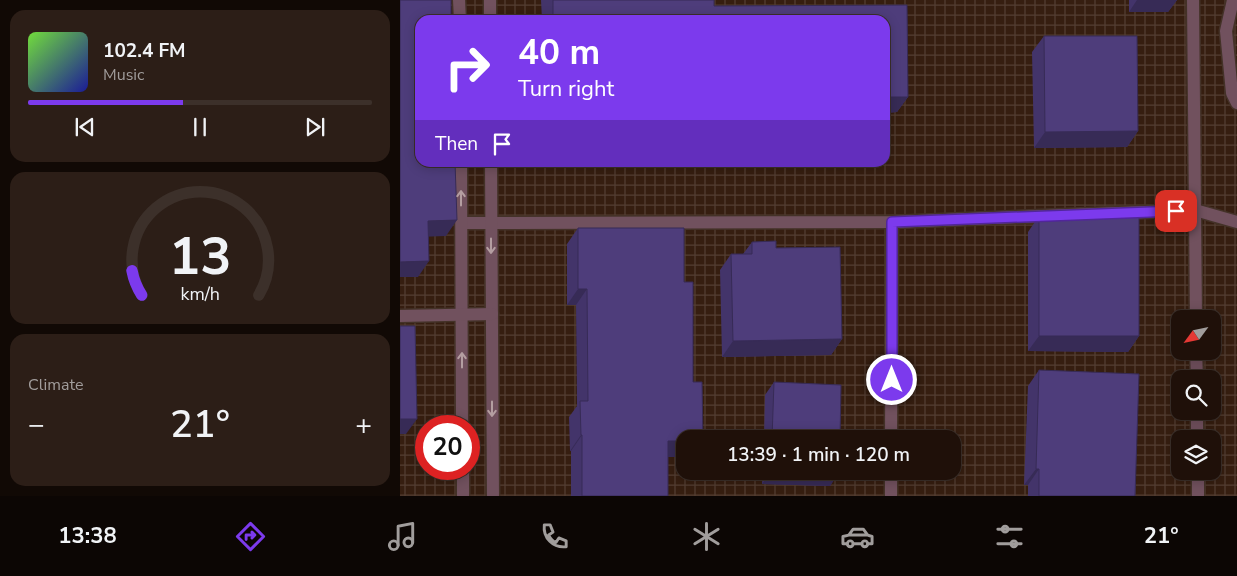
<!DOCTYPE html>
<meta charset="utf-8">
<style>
:root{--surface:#1f1009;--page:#2c1e17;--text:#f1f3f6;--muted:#a19d9c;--line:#3c302a;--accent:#7c3aed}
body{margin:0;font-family:"Nunito Sans",sans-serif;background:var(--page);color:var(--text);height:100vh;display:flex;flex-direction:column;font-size:19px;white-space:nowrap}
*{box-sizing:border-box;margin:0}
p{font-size:16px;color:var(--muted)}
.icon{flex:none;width:28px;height:28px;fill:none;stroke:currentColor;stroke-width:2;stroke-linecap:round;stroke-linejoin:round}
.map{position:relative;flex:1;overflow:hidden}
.panel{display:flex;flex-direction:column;gap:10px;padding:10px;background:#110905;width:400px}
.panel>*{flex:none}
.top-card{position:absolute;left:15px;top:15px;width:475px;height:152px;border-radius:15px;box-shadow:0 2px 12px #0003,0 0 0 1px var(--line);background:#7c3aed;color:#fff;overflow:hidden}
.needle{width:32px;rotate:237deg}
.buttons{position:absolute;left:771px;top:310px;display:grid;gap:10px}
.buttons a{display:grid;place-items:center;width:50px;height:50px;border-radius:10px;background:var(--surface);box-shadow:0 2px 12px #0003,0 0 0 1px var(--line);font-size:25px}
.speed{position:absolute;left:15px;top:415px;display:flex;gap:10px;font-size:25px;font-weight:700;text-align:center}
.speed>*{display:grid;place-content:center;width:65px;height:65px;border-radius:50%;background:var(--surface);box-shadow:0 2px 12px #0003,0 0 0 1px var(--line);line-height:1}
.speed .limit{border:8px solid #d22;background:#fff;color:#111}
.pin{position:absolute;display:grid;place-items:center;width:42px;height:42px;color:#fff;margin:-21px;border-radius:10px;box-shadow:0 2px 8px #0006}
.me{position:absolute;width:55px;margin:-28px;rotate:0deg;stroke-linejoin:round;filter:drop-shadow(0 0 4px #0008)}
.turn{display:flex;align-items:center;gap:18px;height:105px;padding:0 20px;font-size:22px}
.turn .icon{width:65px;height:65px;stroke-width:2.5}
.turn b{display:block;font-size:35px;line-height:42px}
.then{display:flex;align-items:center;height:48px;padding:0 20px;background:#0003;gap:10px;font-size:19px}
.big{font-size:38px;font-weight:600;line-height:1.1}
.panel .widget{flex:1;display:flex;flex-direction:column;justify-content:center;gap:8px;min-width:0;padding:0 18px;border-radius:15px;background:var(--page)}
.panel .dial{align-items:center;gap:0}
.dial svg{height:130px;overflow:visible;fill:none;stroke:var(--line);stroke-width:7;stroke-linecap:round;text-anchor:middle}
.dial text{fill:var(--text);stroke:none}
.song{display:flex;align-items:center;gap:15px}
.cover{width:60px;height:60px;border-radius:8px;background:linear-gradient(135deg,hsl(100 70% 55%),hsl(240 70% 35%))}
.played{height:5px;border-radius:2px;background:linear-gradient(90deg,var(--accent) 45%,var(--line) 45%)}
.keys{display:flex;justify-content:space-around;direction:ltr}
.heat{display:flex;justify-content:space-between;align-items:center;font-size:28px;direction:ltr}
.trip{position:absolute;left:276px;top:430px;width:285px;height:50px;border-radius:15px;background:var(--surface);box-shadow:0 2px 12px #0003,0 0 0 1px var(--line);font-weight:600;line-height:50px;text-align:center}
.tab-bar{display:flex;height:80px;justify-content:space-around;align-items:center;background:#0c0604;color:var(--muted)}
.tab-bar .icon{width:35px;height:35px}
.tab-bar .active{color:var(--accent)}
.tab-bar b{font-size:22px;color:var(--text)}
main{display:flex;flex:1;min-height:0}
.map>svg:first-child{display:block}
</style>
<main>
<section class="panel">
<div class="widget">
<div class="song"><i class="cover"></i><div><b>102.4 FM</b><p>Music</p></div></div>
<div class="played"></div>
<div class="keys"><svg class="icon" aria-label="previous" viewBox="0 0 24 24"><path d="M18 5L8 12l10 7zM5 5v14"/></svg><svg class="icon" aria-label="pause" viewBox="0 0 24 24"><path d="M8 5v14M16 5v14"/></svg><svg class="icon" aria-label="next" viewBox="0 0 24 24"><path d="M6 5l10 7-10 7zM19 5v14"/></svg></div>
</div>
<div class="widget dial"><svg viewBox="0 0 100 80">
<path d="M14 69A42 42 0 1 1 86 69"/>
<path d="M14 69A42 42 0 0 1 8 54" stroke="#7c3aed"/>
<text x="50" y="56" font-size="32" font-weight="700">13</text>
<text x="50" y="72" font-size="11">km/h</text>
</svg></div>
<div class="widget"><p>Climate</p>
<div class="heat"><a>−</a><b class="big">21°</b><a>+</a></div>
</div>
</section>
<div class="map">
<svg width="837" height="496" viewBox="0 0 837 496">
<defs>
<pattern id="industrial-grid" width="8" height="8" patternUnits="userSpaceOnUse" patternTransform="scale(1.25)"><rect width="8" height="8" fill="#361e10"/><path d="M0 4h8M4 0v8" fill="none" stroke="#533e32"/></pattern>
</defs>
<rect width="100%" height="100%" fill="#29160c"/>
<path fill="url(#industrial-grid)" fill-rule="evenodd" d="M0,0H837V496H0ZM20,20H485V162H20ZM780,319H812V351H780ZM780,379H812V411H780ZM26,426H69V469H26ZM285,439H552V471H285ZM780,439H812V471H780Z"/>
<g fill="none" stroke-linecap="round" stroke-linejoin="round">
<defs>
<g id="service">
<polyline points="793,0 796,319"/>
<polyline points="833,0 826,31 832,93 837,103"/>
<polyline points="62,223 492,222 795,210 837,222"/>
<polyline points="796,351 797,379"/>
<polyline points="797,411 797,439"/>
<polyline points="491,439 492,222"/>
<polyline points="798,471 798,496"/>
<polyline points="491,496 491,471"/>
</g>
<g id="minor">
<polyline points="59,0 60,20"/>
<polyline points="90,0 90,20"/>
<polyline points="61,162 62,426"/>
<polyline points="91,162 93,496"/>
<polyline points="0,316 92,314"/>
<polyline points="63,469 63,496"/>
</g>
</defs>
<use href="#service" stroke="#443228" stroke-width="15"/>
<use href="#minor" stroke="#443228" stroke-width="15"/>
<use href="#service" stroke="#71515e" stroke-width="12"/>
<use href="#minor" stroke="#71515e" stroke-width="12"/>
</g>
<g fill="#43346a">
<polygon points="141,0 314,0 314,6 507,5 508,97 497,112 485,113 485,20 142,20"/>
<polygon points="729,0 777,0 768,12 729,12"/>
<polygon points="644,36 738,131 727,147 634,148 632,52"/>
<polygon points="639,216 739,336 728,352 628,351 628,232"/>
<polygon points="178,228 285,439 285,457 268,457 268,496 171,496 171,451 170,451 169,417 177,406 176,305 167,305 167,244"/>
<polygon points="352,242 376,248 442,339 431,355 322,357 320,270 331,254 343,254"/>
<polygon points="639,370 735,496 628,496 628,485 624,485 628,386"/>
<polygon points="374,382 440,439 364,439 365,395"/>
<polygon points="363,471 439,471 430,486 362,484"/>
</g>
<g fill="#372b56">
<polygon points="737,0 777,0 768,12 729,12"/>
<polygon points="485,97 508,97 497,112 485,113"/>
<polygon points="738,131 727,147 634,148 645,132"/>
<polygon points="57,220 46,236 17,237 28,221"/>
<polygon points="29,261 18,277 0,277 0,262"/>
<polygon points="178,289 187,289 176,305 167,305"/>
<polygon points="639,336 739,336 728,352 628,351"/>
<polygon points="442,339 431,355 322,357 333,341"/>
<polygon points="0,419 17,419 6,434 0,434"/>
<polygon points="181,435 182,435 171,451 170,451"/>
<polygon points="268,441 285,441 285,457 257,457"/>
<polygon points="636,469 639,469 628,485 624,485"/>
<polygon points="371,471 382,471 439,473 430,486 362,484"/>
</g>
<g fill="#4e3d7b" stroke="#372b56">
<polygon points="0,0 51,0 51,20 20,20 20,162 55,162 57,220 28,221 29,261 0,262"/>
<polygon points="153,0 314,0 314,6 507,5 508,97 485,97 485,20 153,20"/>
<polygon points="644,36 737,36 738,131 645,132"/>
<polygon points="639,216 739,217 739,336 639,336"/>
<polygon points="178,228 284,228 284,282 293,282 293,382 302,382 303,439 285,439 285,441 268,441 268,496 182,496 182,435 181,435 180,401 188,401 187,289 178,289"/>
<polygon points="376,241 376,248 440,247 442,339 333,341 331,254 352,254 352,242"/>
<polygon points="0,326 15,326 17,419 0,419"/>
<polygon points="639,370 739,374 735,496 639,496 639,469 636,469"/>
<polygon points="374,382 441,385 440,439 372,439"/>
<polygon points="382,471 439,471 439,473"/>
</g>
<defs><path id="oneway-shaft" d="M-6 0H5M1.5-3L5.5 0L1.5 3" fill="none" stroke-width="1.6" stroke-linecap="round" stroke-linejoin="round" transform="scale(1.25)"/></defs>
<g stroke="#b49ea1">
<use href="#oneway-shaft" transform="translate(61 198) rotate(-90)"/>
<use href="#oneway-shaft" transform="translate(91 246) rotate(90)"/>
<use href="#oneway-shaft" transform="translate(62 360) rotate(-90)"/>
<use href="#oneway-shaft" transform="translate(92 409) rotate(90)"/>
</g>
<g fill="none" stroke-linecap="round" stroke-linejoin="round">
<defs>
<polyline id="route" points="492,380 492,222 776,211"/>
</defs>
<use href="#route" stroke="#51269a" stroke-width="12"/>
<use href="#route" stroke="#7c3aed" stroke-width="9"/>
</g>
</svg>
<div class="buttons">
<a><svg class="needle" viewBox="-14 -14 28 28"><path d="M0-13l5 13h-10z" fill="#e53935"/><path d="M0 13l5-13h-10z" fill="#a19d9c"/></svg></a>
<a><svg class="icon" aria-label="search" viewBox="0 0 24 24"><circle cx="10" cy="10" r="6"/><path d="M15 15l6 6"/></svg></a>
<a><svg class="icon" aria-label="layers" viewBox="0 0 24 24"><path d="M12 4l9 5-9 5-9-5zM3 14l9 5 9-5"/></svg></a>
</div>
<div class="speed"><div class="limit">20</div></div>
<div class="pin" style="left:776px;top:211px;background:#d93025"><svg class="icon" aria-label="arrive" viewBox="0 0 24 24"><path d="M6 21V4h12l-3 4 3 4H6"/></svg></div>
<svg class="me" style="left:492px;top:380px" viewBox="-20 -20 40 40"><circle r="17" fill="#7c3aed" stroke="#fff" stroke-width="3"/><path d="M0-11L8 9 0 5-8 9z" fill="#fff"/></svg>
<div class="trip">13:39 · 1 min · 120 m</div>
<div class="top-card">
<div class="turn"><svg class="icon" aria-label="right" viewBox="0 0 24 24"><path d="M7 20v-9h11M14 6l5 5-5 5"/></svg><div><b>40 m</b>Turn right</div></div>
<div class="then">Then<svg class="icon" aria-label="arrive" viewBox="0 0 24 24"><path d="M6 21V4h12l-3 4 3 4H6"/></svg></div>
</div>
</div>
</main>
<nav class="tab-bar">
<b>13:38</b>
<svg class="icon active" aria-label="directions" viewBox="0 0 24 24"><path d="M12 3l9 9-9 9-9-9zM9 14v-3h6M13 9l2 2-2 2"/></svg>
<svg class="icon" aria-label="music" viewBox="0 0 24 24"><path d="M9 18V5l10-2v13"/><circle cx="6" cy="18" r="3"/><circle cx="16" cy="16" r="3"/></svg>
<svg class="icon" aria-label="phone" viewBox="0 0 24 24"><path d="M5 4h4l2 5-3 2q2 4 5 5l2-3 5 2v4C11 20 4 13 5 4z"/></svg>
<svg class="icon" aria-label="climate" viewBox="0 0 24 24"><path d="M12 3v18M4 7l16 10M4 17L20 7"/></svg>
<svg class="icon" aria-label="car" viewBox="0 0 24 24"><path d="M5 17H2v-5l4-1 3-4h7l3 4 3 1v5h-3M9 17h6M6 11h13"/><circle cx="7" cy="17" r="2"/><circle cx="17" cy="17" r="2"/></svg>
<svg class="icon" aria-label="filters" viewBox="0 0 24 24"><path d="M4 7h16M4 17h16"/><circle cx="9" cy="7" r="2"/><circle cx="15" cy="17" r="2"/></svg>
<b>21°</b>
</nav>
